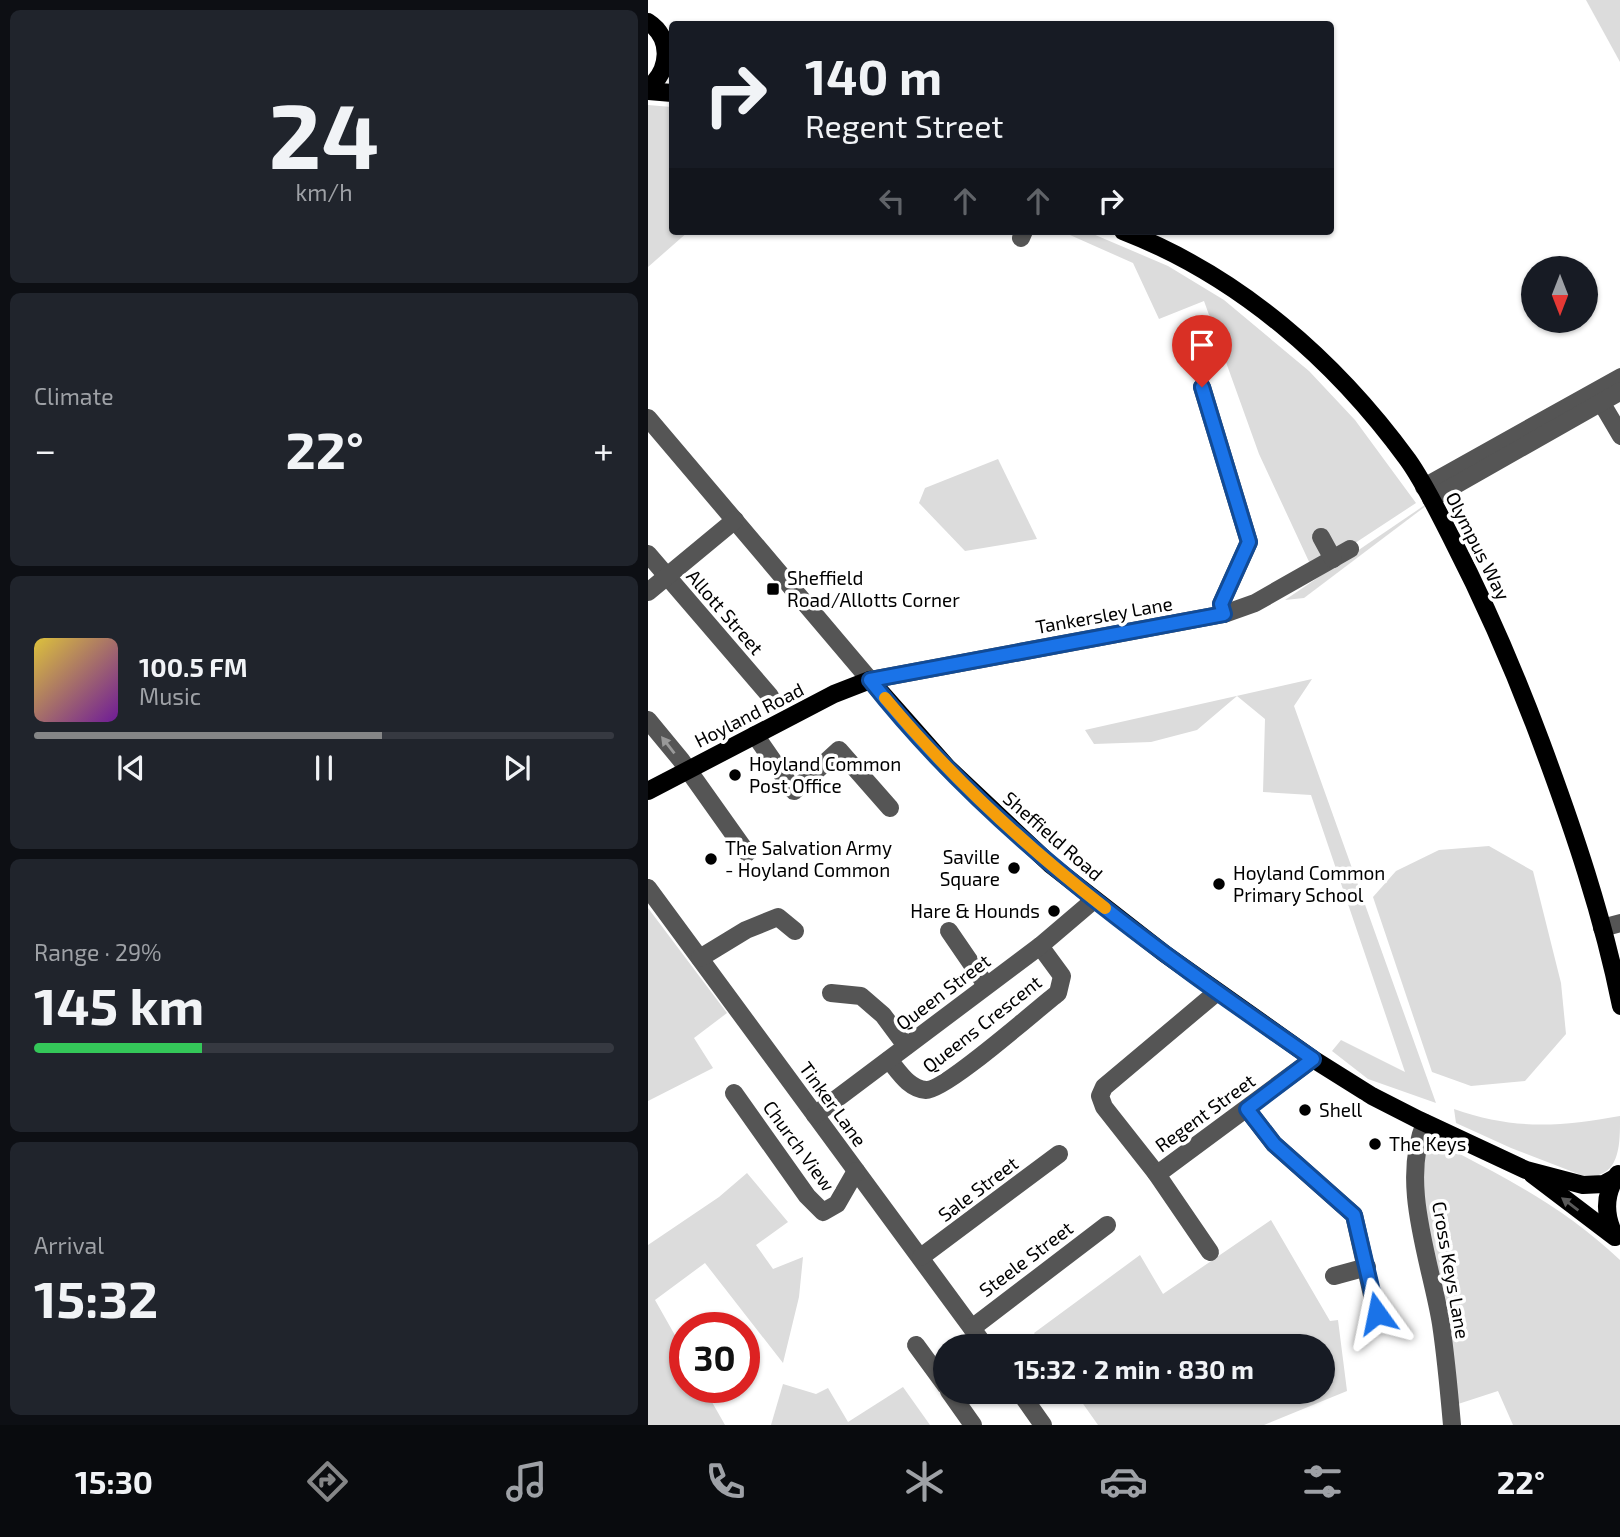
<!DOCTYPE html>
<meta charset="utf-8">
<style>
:root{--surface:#171b24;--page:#20242c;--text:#f1f3f6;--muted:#9ea1a6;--line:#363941;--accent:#858687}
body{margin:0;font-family:"Exo 2",sans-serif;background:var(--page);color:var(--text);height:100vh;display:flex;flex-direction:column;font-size:26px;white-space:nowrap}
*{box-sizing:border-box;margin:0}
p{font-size:23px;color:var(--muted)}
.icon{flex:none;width:38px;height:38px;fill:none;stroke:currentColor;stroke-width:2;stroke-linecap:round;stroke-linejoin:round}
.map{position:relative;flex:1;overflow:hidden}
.drawer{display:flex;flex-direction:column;gap:10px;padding:10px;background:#0d0f14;width:648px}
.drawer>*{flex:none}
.guide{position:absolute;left:21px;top:21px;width:665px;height:214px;border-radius:7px;box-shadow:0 2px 5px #0004;background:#171b24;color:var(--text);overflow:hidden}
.needle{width:46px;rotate:180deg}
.controls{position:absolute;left:873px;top:256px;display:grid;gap:14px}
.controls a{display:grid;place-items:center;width:77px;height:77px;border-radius:50%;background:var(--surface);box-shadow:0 2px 5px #0004;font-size:35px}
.speed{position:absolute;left:21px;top:1312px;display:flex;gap:14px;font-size:35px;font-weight:700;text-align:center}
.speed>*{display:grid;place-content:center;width:91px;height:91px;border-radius:50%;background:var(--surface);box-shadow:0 2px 5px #0004;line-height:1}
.speed .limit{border:10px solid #d22;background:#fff;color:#111}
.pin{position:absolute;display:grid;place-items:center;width:60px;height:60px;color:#fff;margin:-72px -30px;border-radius:50% 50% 50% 0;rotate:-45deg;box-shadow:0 0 7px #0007}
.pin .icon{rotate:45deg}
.me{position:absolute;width:77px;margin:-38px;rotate:348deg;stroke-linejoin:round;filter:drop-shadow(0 0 5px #0008)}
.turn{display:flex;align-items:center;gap:24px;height:147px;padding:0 21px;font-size:32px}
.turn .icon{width:91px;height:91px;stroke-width:2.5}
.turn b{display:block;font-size:49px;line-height:60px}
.lanes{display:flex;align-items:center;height:66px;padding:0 21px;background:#0003;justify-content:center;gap:35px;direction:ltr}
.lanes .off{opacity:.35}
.big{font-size:52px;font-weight:700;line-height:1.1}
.drawer .tile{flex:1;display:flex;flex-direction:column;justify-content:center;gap:10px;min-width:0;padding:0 24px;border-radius:10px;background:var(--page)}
.drawer .dial{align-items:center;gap:0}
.dial b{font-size:91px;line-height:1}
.song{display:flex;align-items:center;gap:21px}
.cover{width:84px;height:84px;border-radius:10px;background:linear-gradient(135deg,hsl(50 70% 55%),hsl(280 70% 35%))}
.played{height:7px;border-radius:4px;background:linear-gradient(90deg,var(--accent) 60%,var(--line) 60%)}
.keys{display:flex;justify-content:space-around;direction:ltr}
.heat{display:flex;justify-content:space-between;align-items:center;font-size:38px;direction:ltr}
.charge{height:10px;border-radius:5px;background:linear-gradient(90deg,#34c759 29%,var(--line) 0)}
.trip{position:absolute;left:285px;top:1334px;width:402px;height:70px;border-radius:35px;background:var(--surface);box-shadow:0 2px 5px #0004;font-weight:700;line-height:70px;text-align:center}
.menu{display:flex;height:112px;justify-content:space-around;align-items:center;background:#090b0e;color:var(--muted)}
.menu .icon{width:49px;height:49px}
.menu .on{color:var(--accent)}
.menu b{font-size:32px;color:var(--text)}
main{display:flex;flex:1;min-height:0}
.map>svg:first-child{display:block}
</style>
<main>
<section class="drawer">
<div class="tile dial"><b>24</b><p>km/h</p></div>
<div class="tile"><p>Climate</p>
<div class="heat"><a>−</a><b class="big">22°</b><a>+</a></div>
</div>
<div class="tile">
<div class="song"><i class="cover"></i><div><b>100.5 FM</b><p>Music</p></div></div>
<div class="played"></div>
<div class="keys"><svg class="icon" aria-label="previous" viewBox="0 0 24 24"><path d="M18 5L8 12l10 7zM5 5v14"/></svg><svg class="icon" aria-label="pause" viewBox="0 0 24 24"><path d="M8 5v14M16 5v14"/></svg><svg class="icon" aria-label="next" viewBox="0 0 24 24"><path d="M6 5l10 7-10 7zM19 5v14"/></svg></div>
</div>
<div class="tile"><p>Range · 29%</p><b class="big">145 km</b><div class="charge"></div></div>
<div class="tile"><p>Arrival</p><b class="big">15:32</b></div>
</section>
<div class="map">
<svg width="973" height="1425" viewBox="0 0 973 1425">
<rect width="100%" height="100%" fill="#fff"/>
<g fill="#dcdcdc">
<polygon points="938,0 972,0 972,62"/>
<polygon points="0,105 24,107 24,231 41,231 0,267"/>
<polygon points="413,231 438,231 520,266 576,300 661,371 707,420 768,503 698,549 675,553 673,559 663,566 611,454 556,301 511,319 485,263"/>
<polygon points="350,459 389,539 317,551 271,503 277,488"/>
<polygon points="799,490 656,598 637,600"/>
<polygon points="664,679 646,706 788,1103 720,1079 684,1051 693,1040 757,1072 663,795 615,792 617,719 589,696 549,730 503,742 446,744 437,730"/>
<polygon points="841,846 885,871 913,983 918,1034 877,1081 823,1086 784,1072 725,897 748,871 791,850"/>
<polygon points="0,908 79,1013 46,1038 65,1068 0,1101"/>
<path d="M806,1109C866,1130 911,1127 972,1116C972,1144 973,1182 933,1175L863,1148L808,1123Z"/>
<path d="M777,1145L798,1148L810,1153C871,1185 921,1212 972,1260V1425H865L850,1391L807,1405L779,1226L774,1175Z"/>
<polygon points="99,1173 140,1222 108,1245 125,1269 155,1257 151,1297 135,1363 57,1263 7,1300 37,1353 37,1388 56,1388 77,1425 0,1425 0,1245 71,1197"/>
<polygon points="623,1220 682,1321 690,1320 699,1391 616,1425 450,1425 426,1391 676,1391 676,1346 395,1346 386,1333 492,1255 515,1294"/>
<polygon points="135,1384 168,1394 180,1388 200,1422 255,1387 282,1425 123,1425"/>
</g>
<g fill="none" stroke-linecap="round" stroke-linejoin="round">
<g stroke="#555" stroke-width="18">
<polyline points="373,238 376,231"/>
<polyline points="554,387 601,542 573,604 576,614"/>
<polyline points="943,400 953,402 973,436"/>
<polyline points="0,418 222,680 576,614 607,603 702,549"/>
<polyline points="776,487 973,377"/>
<polyline points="783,499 973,391"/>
<polyline points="673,537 685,559"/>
<polyline points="0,554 122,696"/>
<polyline points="0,592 87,520"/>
<polyline points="0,720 33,760 99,853"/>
<polyline points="107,735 146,791 191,750 242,808"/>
<polyline points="0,888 337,1346"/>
<polyline points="954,928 973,923"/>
<polyline points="301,931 338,985"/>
<polyline points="52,958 98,930 130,917 147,931"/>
<polyline points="569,992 456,1087 452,1096 456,1107 508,1173 515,1170 665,1059"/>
<polyline points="183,993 213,996 235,1015 258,1046"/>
<path d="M241,1060C251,1072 261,1089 278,1090C297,1091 389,1009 410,993L414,976L392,946"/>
<polyline points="86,1093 159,1196 175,1212 189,1204 208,1171"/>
<polyline points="599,1109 626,1144 706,1215 728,1313"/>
<polyline points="167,1115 392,946 446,900"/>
<path d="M777,1123C751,1184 783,1262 793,1324C798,1357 801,1391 804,1425"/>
<polyline points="508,1173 562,1252"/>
<polyline points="273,1257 411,1154"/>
<polyline points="686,1276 719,1267"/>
<polyline points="324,1328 459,1225"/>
<polyline points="268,1345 298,1386"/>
<polyline points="301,1391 325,1425"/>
<polyline points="371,1391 395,1425"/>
</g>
<g stroke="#000" stroke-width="18">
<path d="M0,22C25,38 22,71 0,88"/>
<polyline points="0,91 24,93"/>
<path d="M475,231C591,276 687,360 760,460C777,484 790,512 804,539C838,605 867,672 893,742C925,828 955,916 973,1006"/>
<polyline points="0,791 186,694 222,680 299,767 403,865 517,954 665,1059 724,1096 771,1120 878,1170 935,1185 956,1184 967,1178"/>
<polyline points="884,1174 967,1237"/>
<path d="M967,1236C956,1215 956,1194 970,1174"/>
</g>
</g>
<defs><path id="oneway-solid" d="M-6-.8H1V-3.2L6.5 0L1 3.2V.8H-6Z" transform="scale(1.75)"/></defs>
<use fill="#999" href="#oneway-solid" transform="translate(20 745) rotate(-128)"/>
<use fill="#595959" href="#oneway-solid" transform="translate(922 1204) rotate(-143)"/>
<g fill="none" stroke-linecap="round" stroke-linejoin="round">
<defs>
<path id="route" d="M554,387L601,542L573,604L576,614L222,680C343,834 505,948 665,1059L599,1109L626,1144L706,1215L729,1313"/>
</defs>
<use href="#route" stroke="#114b97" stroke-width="18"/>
<use href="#route" stroke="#1a73e8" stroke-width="12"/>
<path stroke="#f59e0b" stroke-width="12" d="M237,698C302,776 377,846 457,908"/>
</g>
<g fill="#000" stroke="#fff" stroke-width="2.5">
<rect x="118" y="582" width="14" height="14" rx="3.5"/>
<circle cx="87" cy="775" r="7"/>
<circle cx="63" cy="859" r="7"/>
<circle cx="366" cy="868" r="7"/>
<circle cx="571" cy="884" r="7"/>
<circle cx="406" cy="911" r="7"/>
<circle cx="657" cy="1110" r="7"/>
<circle cx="727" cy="1144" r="7"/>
</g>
<g text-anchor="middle" stroke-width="7" stroke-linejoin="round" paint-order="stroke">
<g font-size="19" fill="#000" stroke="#fff">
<text transform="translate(830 546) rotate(63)" y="7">Olympus Way</text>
<text transform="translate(77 612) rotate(49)" y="7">Allott Street</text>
<text transform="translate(456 615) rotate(-10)" y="7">Tankersley Lane</text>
<text transform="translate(101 715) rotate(-27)" y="7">Hoyland Road</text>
<text transform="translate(405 836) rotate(41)" y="7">Sheffield Road</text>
<text transform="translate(295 992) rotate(-37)" y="7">Queen Street</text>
<text transform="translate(334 1024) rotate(-38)" y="7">Queens Crescent</text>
<text transform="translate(185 1104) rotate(54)" y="7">Tinker Lane</text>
<text transform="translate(557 1113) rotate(-36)" y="7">Regent Street</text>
<text transform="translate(151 1146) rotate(54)" y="7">Church View</text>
<text transform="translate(330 1189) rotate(-37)" y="7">Sale Street</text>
<text transform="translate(378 1259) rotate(-37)" y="7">Steele Street</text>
<text transform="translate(803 1270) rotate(80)" y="7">Cross Keys Lane</text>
</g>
<g font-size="19" fill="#000" stroke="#fff" text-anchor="start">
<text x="139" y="585">Sheffield<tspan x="139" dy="22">Road/Allotts Corner</tspan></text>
<text x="101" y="771">Hoyland Common<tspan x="101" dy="22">Post Office</tspan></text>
<text x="77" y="855">The Salvation Army<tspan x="77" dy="22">- Hoyland Common</tspan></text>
<text x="352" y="864" text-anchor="end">Saville<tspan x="352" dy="22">Square</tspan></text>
<text x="585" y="880">Hoyland Common<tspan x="585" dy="22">Primary School</tspan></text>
<text x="392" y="918" text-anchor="end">Hare &amp; Hounds</text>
<text x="671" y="1117">Shell</text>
<text x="741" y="1151">The Keys</text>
</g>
</g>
</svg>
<div class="controls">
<a><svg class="needle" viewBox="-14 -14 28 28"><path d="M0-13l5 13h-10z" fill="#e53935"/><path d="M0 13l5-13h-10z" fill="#9ea1a6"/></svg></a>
</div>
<div class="speed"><div class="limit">30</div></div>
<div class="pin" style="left:554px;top:387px;background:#d93025"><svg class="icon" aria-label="arrive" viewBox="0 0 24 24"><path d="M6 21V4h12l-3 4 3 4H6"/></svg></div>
<svg class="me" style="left:729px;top:1313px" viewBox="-20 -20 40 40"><path d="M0-17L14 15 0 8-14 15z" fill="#1a73e8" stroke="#fff" stroke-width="4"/></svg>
<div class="trip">15:32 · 2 min · 830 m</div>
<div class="guide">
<div class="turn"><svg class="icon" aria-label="right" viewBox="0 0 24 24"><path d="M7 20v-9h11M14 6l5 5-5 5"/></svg><div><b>140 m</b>Regent Street</div></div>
<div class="lanes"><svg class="icon off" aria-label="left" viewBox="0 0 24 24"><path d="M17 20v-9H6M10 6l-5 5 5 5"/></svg><svg class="icon off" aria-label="ahead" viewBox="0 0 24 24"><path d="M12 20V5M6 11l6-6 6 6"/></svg><svg class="icon off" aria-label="ahead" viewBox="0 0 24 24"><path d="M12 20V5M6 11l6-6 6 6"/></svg><svg class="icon" aria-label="right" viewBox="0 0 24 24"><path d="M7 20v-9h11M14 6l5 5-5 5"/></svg></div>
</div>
</div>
</main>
<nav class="menu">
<b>15:30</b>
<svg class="icon on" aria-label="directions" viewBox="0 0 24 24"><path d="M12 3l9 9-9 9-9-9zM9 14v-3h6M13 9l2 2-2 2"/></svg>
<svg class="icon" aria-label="music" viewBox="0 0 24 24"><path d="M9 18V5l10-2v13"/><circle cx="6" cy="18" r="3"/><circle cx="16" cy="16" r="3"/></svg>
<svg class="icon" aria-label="phone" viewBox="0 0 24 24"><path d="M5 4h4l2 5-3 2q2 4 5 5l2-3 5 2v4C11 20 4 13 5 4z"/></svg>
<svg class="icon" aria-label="climate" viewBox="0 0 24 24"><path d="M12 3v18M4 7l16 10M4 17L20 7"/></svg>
<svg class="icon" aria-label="car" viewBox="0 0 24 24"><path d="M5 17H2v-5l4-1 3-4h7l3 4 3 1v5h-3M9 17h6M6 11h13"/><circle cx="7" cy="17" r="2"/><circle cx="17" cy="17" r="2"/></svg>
<svg class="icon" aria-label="filters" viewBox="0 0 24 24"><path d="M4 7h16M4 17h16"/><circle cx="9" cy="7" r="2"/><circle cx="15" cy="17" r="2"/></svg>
<b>22°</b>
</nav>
